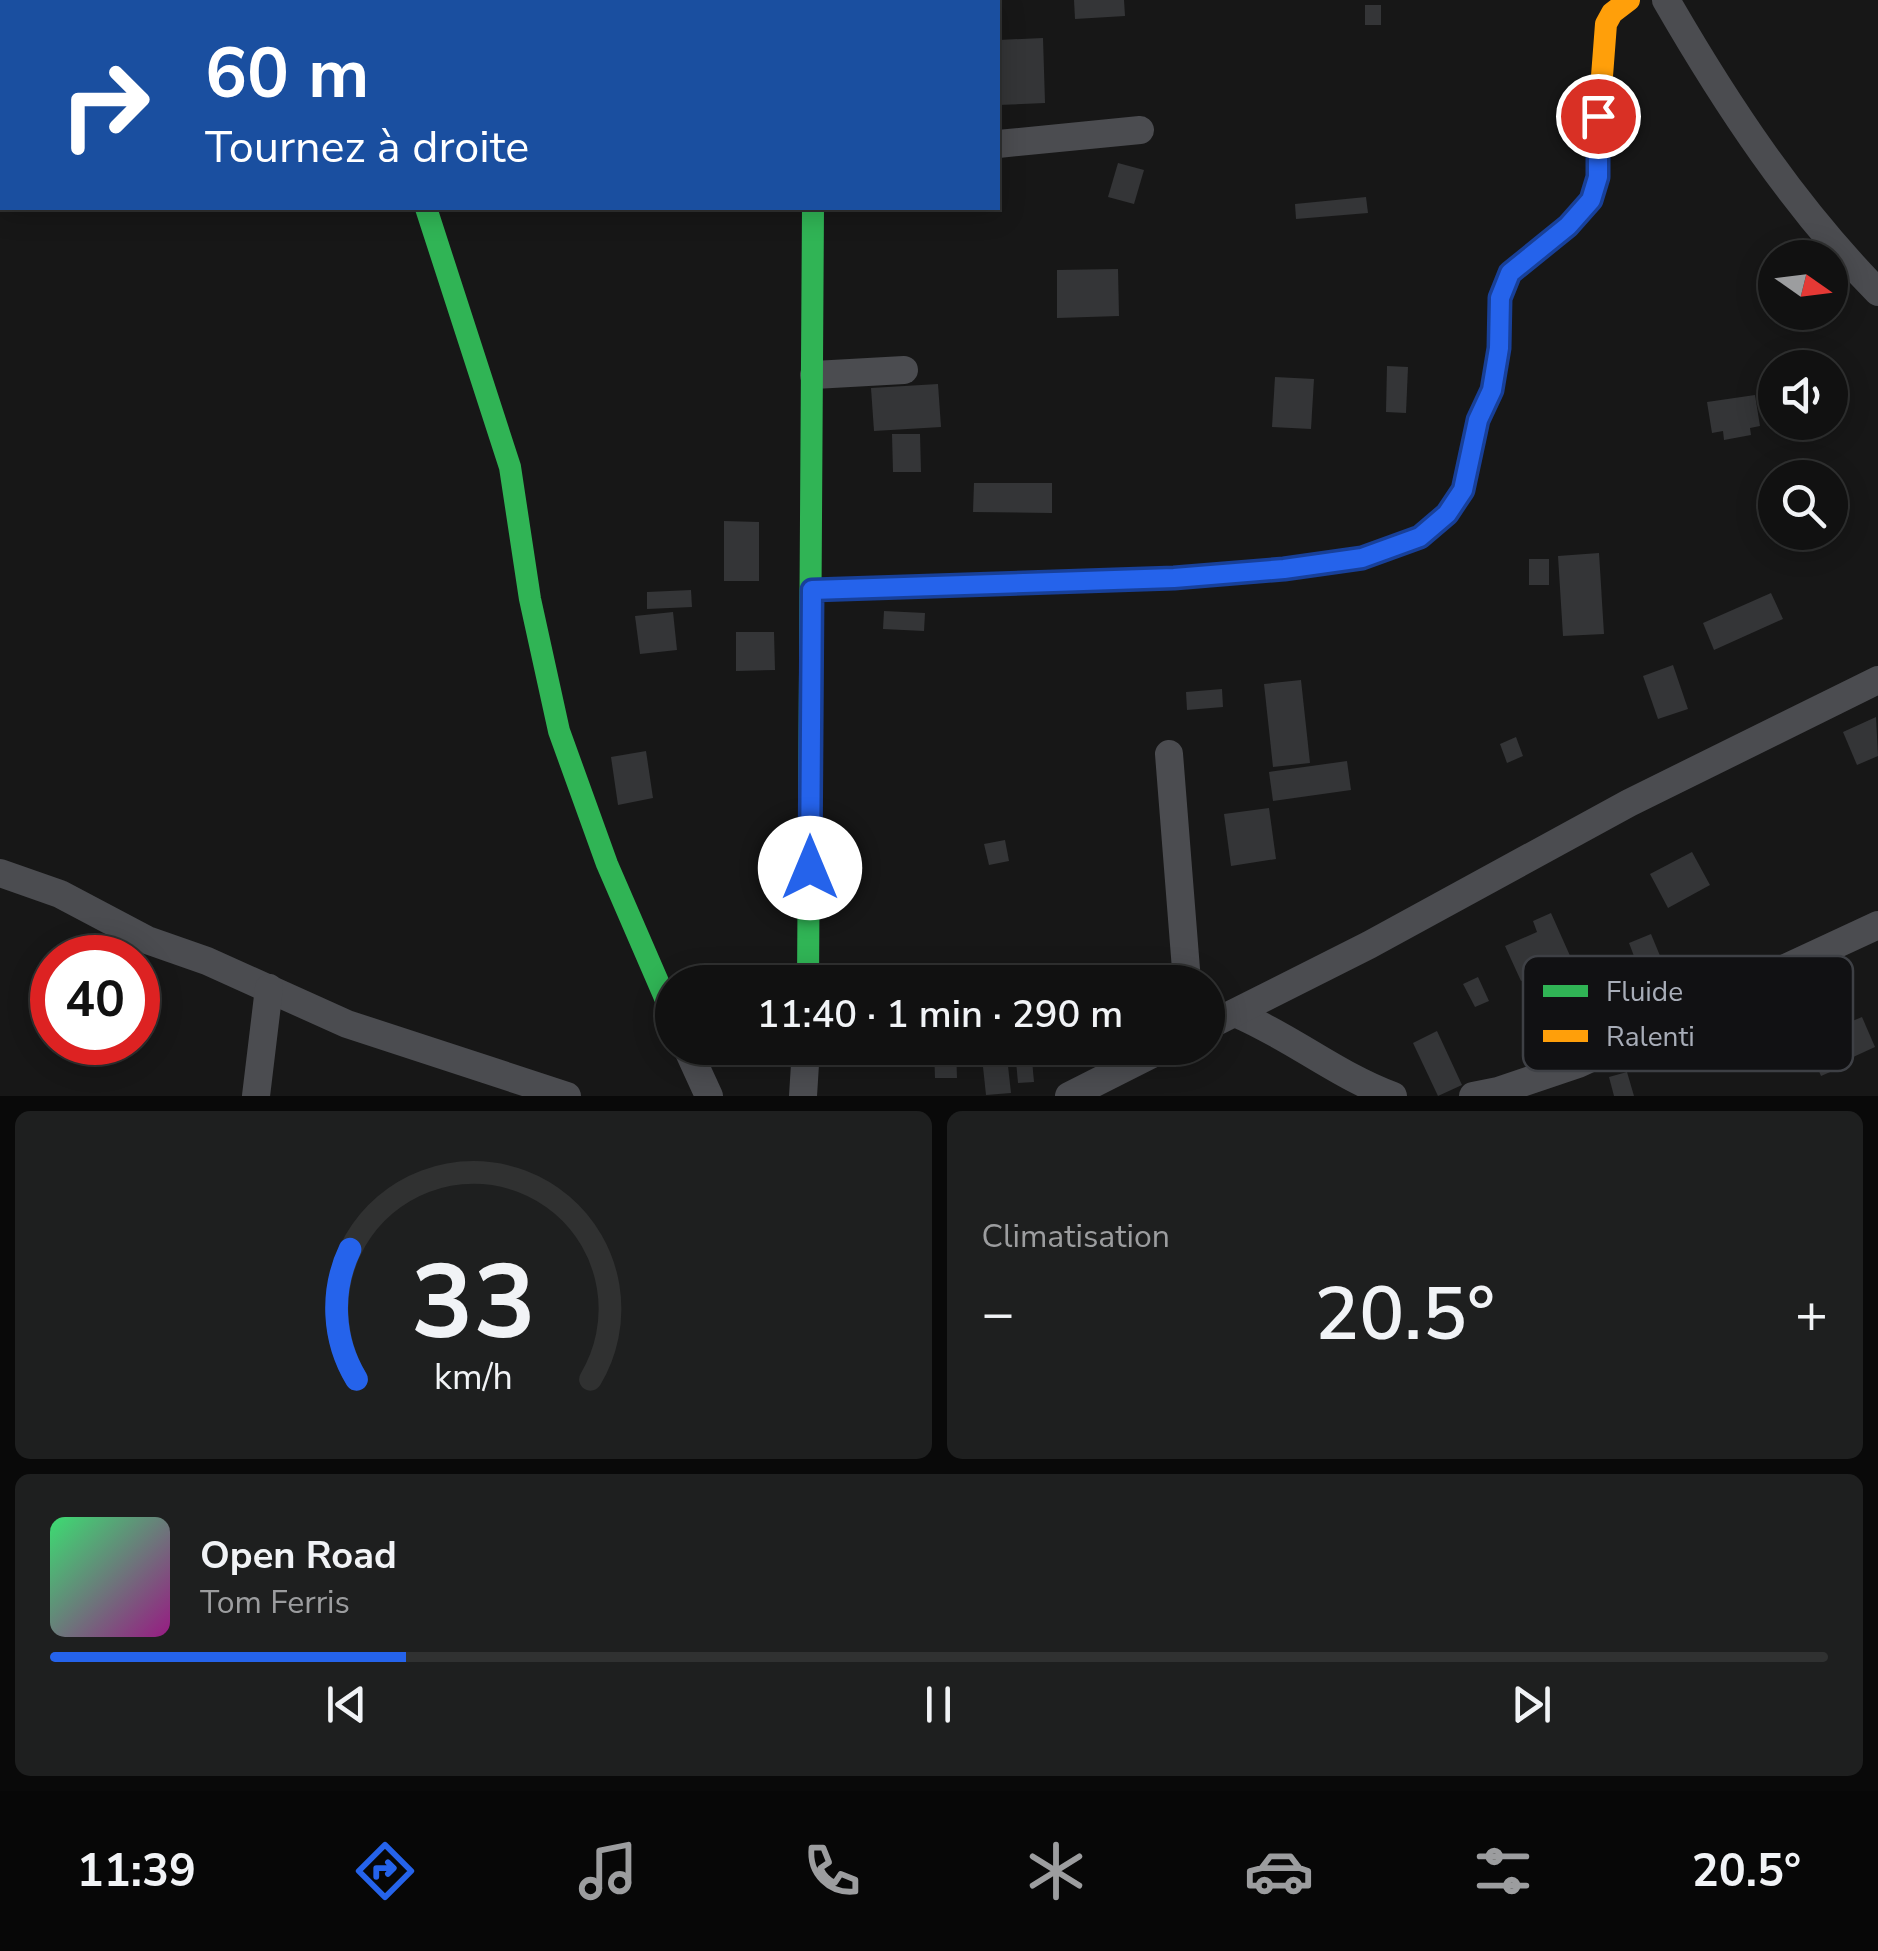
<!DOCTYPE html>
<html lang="fr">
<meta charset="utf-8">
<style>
:root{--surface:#111;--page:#1e1f1f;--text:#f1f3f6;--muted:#9c9d9f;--line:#303131;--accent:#2563eb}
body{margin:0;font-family:"Nunito Sans",sans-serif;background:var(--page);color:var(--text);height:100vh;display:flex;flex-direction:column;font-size:38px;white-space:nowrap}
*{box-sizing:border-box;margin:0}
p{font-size:32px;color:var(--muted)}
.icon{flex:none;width:55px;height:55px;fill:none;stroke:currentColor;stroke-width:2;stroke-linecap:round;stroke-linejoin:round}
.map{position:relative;height:1096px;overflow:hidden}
.details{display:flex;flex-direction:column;gap:15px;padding:15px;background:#090909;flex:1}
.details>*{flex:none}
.banner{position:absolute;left:0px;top:0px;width:1000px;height:210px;box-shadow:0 5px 25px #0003,0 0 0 2px var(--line);background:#1a4fa0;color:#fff;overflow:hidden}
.needle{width:65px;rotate:104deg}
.fabs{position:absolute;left:1758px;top:240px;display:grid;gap:20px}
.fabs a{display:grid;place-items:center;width:90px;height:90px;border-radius:50%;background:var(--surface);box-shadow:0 5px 25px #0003,0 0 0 2px var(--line);font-size:50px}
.speed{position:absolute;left:30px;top:935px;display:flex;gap:20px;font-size:50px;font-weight:700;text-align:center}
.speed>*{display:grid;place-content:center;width:130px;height:130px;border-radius:50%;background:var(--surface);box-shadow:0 5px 25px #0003,0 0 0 2px var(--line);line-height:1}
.speed .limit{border:15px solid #d22;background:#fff;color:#111}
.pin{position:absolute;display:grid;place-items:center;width:85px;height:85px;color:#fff;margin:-42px;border:5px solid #fff;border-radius:50%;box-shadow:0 2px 10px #0007}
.me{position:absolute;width:110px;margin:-55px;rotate:0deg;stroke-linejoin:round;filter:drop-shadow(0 0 8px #0008)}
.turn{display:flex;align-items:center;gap:35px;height:210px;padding:0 40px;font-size:45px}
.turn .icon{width:130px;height:130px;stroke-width:2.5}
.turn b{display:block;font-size:70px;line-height:85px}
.big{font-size:75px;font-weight:600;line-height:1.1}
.details .card{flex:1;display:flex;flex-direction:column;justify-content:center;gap:15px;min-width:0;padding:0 35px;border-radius:15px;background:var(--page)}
.details .dial{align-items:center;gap:0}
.dial svg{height:260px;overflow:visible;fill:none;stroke:var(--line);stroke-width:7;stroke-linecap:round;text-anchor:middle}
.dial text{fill:var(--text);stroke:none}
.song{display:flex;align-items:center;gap:30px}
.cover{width:120px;height:120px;border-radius:15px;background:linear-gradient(135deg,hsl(140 70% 55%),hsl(310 70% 35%))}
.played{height:10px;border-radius:5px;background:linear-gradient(90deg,var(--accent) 20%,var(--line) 20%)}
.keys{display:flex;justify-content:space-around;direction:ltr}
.heat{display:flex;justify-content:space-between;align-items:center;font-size:55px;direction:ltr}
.details .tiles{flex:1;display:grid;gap:15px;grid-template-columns:1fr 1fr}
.card:last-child{grid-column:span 2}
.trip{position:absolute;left:655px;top:965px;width:570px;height:100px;border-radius:50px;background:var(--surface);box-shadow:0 5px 25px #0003,0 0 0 2px var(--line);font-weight:600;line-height:100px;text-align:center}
.tab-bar{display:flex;height:160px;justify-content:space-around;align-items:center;background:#070707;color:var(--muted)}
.tab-bar .icon{width:70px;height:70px}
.tab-bar .on{color:var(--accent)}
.tab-bar b{font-size:45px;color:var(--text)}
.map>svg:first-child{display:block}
</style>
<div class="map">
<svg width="1878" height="1096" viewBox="0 0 1878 1096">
<rect width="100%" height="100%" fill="#171717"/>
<g fill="#343537">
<polygon points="1074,0 1124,0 1125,16 1075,19"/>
<rect x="1365" y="5" width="16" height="20"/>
<polygon points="1043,38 1045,103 998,105 998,40"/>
<polygon points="1118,163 1144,170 1134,204 1108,197"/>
<polygon points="1366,197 1368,213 1296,219 1295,204"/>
<polygon points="1118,269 1119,316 1057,318 1057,270"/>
<polygon points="1387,366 1408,367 1406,413 1386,412"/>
<polygon points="1275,377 1314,379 1311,429 1272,427"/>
<polygon points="938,384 941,427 874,431 871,388"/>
<polygon points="1755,395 1760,426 1750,428 1751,435 1724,440 1723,431 1712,433 1707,402"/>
<polygon points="892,434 920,434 921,472 893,472"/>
<polygon points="974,483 1052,483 1052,513 973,512"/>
<polygon points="724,521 759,522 759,581 724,581"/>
<polygon points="1599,553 1604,634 1563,636 1558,556"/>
<rect x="1529" y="559" width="20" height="26"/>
<polygon points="691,590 692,607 647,609 647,592"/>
<polygon points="1771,593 1783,619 1714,650 1703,623"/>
<polygon points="884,611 925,613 924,631 883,629"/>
<polygon points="673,612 677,650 640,654 635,616"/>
<polygon points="736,632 774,632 775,670 736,671"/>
<polygon points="1673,665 1688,709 1658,719 1643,676"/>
<polygon points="1301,680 1310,763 1273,767 1264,684"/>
<polygon points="1222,689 1223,707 1187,710 1186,692"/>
<polygon points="1876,717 1878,756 1857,765 1843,732"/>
<polygon points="1516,737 1523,756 1507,763 1500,744"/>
<polygon points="646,751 653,798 618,805 611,757"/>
<polygon points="1347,761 1351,790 1273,801 1269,772"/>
<polygon points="1269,808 1276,859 1231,866 1224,814"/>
<polygon points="1005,840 1009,861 989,865 984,844"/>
<polygon points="1692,852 1710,885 1668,908 1650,874"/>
<polygon points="1551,913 1571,958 1521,981 1505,946 1537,932 1533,921"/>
<polygon points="1651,934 1670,980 1647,990 1629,943"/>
<polygon points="1478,977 1489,1001 1475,1007 1463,984"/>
<polygon points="1862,1017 1875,1047 1851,1058 1838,1027"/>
<polygon points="1834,1023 1851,1063 1821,1076 1804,1036"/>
<polygon points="1437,1031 1462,1085 1438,1096 1413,1043"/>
<polygon points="934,1048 956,1048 957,1078 935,1078"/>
<polygon points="981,1048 1006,1048 1011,1093 986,1095"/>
<polygon points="1032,1060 1034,1082 1018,1083 1016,1061"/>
<polygon points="1627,1072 1634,1096 1614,1096 1609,1077"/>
</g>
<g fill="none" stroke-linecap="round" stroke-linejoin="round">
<g stroke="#4b4c50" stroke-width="28">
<polyline points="360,0 361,2"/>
<path d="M1666,0C1726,104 1794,207 1878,292"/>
<polyline points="816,2 816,0"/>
<polyline points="0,12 2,13"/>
<polyline points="998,144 1140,130"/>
<polyline points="814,375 904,370"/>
<polyline points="1169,754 1187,982"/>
<polyline points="0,873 60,894 147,940 207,961 347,1024 567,1096"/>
<path d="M1235,1013C1290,1036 1336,1075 1393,1096"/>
<polyline points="1208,1026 1369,945 1629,803 1878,680"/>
<polyline points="687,1048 709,1096"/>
<polyline points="256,1096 269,988"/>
<polyline points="803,1096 806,1048"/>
<polyline points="1069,1096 1164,1048"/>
<polyline points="1473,1096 1498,1091 1578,1064 1878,925"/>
</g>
<g stroke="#30b455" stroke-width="22">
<polyline points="426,208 510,467 530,599 559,731 607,864 672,1014"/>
<polyline points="812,590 1174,578 1284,569 1362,558 1420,537 1447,513 1463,490 1478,420 1492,390 1499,348 1499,298 1511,273 1568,227 1591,200 1598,177 1599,115"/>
<polyline points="808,982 813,208"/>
</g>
<polyline stroke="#ff9f0a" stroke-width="22" points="1599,115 1606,24 1612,13 1629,0"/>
</g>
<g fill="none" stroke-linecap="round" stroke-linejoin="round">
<defs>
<polyline id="route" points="810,868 812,590 1174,578 1284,569 1362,558 1420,537 1447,514 1463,490 1478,420 1492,390 1499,348 1500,298 1510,273 1568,226 1591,200 1598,177 1598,116"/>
</defs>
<use href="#route" stroke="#184099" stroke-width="25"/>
<use href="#route" stroke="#2563eb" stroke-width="18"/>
</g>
<rect x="1523" y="956" width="330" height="115" rx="15" fill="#111113" stroke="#3e4045" stroke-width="2.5"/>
<rect x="1543" y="985" width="45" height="12" fill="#30b455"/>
<rect x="1543" y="1030" width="45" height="12" fill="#ff9f0a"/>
<g font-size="28" fill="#a8adb8">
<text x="1606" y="1001">Fluide</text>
<text x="1606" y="1046">Ralenti</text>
</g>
</svg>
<div class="fabs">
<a><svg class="needle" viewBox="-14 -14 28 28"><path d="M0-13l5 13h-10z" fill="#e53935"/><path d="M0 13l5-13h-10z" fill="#9c9d9f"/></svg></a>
<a><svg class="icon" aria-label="sound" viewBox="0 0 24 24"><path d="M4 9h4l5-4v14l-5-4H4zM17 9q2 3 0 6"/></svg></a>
<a><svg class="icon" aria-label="search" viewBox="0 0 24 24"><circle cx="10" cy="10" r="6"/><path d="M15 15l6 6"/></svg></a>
</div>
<div class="speed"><div class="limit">40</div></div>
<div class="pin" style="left:1598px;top:116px;background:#d93025"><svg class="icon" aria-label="arrive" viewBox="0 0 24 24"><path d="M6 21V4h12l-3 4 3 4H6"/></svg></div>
<svg class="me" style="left:810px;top:868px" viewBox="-20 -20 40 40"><circle r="19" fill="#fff"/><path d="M0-13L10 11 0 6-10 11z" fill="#2563eb"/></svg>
<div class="trip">11:40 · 1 min · 290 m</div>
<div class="banner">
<div class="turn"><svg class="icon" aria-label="right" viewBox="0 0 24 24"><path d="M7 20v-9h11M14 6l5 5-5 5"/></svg><div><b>60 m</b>Tournez à droite</div></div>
</div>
</div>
<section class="details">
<div class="tiles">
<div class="card dial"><svg viewBox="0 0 100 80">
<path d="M14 69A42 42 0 1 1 86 69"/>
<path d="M14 69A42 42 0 0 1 12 29" stroke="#2563eb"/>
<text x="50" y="56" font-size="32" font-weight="700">33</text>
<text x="50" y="72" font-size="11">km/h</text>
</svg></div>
<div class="card"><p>Climatisation</p>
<div class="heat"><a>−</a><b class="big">20.5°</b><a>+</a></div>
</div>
<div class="card">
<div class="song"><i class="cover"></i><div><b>Open Road</b><p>Tom Ferris</p></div></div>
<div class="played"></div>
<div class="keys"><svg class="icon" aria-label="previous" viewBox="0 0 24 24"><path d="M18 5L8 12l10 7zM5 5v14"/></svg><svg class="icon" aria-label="pause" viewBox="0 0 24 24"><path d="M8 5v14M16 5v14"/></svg><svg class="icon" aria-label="next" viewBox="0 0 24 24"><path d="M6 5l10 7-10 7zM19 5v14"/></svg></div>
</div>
</div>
</section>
<nav class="tab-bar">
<b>11:39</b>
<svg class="icon on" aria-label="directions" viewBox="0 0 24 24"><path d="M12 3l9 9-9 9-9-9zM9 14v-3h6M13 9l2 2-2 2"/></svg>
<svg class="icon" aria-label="music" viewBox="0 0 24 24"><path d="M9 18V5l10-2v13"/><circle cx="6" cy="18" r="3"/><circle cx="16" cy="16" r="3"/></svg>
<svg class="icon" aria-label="phone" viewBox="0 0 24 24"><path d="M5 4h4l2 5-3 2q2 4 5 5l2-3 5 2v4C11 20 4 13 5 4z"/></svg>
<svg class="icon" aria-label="climate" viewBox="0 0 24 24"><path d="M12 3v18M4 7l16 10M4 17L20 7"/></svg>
<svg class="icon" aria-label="car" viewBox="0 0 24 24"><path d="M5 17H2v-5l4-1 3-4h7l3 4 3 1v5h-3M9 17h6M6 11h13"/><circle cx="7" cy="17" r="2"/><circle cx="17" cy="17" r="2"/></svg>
<svg class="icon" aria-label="filters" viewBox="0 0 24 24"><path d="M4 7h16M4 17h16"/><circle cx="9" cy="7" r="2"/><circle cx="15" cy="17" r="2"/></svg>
<b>20.5°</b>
</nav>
